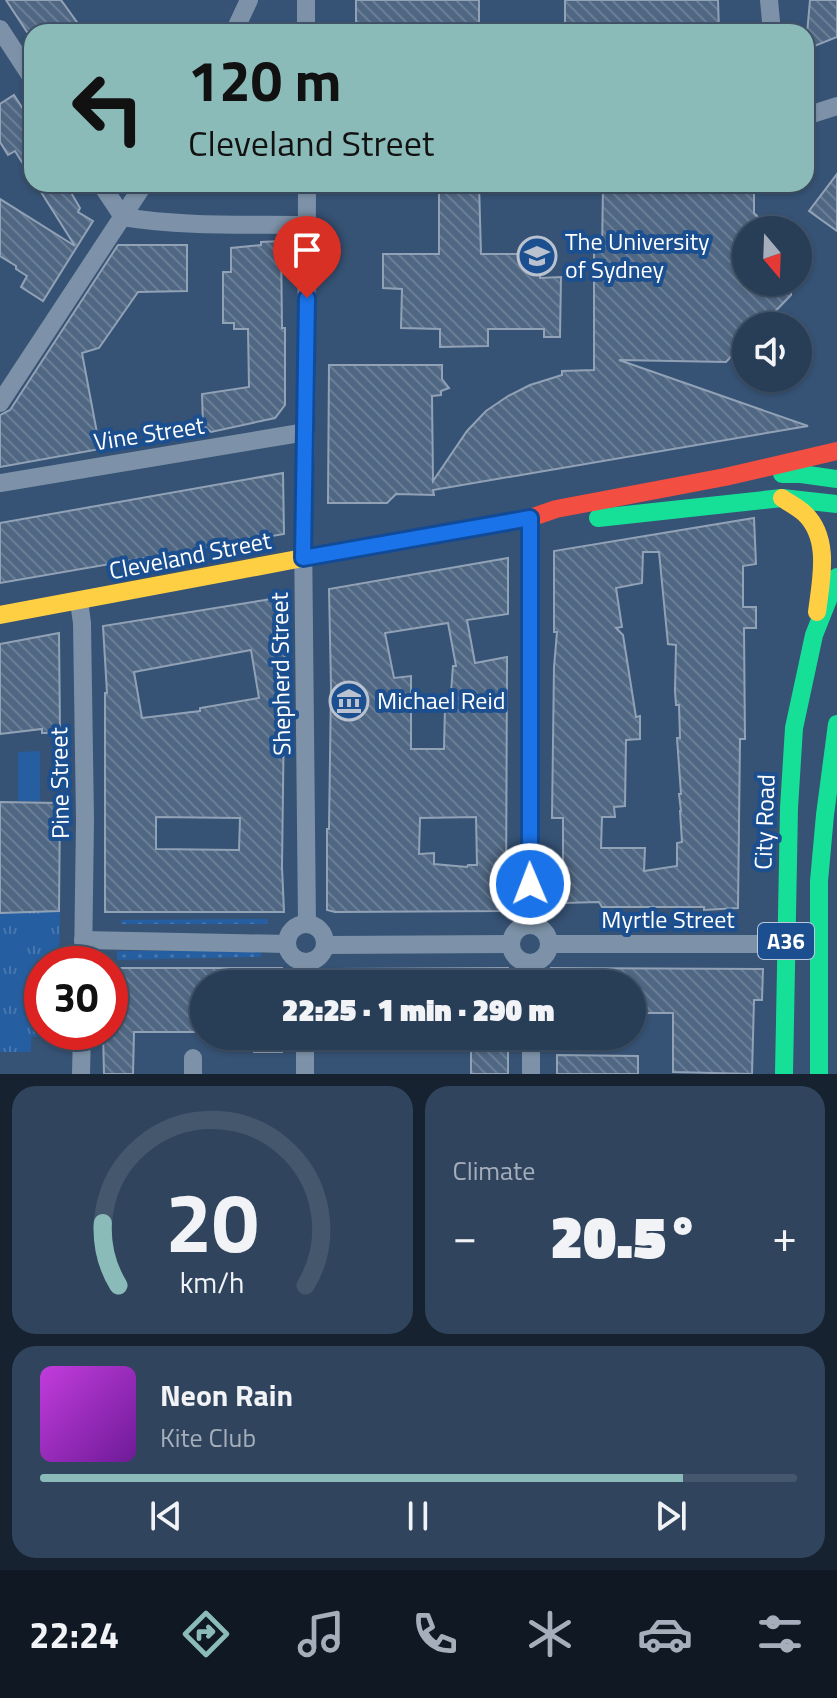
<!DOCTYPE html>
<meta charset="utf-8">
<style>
:root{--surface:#283e57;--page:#30455d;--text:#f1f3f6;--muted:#a5aeba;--line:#44576d;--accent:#8bbbb9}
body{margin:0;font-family:"Titillium Web",sans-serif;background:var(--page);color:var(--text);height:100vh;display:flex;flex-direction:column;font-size:30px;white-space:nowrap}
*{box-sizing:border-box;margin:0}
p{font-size:26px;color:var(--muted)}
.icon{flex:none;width:44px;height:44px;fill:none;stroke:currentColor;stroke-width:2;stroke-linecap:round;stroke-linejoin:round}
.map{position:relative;height:1074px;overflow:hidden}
.sheet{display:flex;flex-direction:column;gap:12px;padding:12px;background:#162230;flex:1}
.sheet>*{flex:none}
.guide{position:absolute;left:24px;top:24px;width:790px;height:168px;border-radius:24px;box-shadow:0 2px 6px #0004,0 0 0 2px var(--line);background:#8bbbb9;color:#111;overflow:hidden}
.needle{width:52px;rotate:161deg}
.fabs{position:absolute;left:732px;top:216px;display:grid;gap:16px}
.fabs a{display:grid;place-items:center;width:80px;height:80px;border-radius:50%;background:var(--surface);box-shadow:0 2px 6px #0004,0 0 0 2px var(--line);font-size:40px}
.speed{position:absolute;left:24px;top:946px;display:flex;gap:16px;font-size:40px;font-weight:700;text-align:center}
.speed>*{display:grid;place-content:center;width:104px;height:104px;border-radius:50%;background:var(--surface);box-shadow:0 2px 6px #0004,0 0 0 2px var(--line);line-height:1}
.speed .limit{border:12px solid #d22;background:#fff;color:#111}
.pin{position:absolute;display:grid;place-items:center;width:68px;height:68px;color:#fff;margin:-82px -34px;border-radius:50% 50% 50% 0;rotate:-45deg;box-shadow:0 0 8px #0007}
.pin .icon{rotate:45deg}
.me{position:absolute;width:88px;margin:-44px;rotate:359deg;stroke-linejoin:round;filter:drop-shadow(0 0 6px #0008)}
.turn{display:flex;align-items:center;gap:28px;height:168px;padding:0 32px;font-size:36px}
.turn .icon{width:104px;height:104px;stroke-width:2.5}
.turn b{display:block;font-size:56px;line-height:68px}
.big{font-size:60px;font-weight:800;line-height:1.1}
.sheet .tile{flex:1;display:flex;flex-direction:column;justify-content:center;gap:12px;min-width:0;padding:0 28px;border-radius:24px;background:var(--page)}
.sheet .dial{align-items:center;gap:0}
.dial svg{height:208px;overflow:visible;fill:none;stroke:var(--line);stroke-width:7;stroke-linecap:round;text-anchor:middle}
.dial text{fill:var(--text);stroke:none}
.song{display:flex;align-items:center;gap:24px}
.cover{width:96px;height:96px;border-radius:12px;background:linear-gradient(135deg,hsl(290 70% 55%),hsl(280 70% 35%))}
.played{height:8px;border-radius:4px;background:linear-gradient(90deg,var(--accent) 85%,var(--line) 85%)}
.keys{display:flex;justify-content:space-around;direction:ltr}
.heat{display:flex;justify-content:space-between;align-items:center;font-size:44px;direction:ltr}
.sheet .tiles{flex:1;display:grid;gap:12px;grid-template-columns:1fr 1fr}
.tile:last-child{grid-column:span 2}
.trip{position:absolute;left:190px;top:970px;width:456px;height:80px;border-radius:40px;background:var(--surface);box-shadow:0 2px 6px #0004,0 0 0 2px var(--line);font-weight:800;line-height:80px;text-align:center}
.tab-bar{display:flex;height:128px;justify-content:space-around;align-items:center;background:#101923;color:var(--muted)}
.tab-bar .icon{width:56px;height:56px}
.tab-bar .selected{color:var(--accent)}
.tab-bar b{font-size:36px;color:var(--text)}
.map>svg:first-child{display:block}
</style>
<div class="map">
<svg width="837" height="1074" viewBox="0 0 837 1074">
<defs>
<pattern id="grass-tufts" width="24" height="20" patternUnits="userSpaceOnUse" patternTransform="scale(2)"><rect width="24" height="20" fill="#265fa1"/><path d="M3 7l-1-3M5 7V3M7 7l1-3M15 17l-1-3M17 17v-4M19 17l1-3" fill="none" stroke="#4777af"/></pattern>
<pattern id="garden-dots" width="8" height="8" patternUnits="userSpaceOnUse" patternTransform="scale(2)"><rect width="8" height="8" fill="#265fa1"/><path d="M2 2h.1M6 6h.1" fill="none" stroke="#4777af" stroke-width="1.8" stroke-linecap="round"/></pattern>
<pattern id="building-back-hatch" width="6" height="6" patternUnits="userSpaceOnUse" patternTransform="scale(2)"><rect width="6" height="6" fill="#506783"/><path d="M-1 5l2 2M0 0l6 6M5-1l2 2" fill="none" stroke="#6a7e96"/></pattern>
</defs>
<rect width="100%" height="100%" fill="#365274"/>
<polygon fill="url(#grass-tufts)" points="60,911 59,964 42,964 42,1032 57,1032 57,1036 31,1037 31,1052 0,1052 0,913"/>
<g fill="url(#garden-dots)">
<polygon points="268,919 267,924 121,924 121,920"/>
<polygon points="117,951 261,951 261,957 117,960"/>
</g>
<polygon fill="#265fa1" points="40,751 40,801 18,801 18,752"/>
<g fill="url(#building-back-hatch)" stroke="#92a2b6" stroke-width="2" fill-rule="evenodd">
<polygon points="6,0 61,0 84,32 27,32"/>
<rect x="356" y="0" width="123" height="32"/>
<polygon points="565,0 718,0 719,32 565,32"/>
<polygon points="810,0 837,0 837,37 812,47 807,34"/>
<polygon points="14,95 32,123 32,178 15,151 8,155 0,142 0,104"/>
<polygon points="837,174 837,231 809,211"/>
<polygon points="36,184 66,184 80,208 78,212 93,221 43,301 21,287 27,276 16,269 16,266 0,256 0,199 75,246"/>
<polygon points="439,184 479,184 481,254 541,254 540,278 561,277 560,337 544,337 544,329 488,329 488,346 440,347 440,329 401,328 402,289 383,288 383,254 439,254"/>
<polygon points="603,184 634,186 636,184 754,184 754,213 771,230 746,230 746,282 791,282 791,295 761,326 746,326 746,341 726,362 619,360 808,426 433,490 434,495 396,494 387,503 328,503 329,365 442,365 442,379 449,388 441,391 441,395 432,396 433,481 467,431 486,411 508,396 530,385 562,375 562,371 594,370 594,253 602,253"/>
<polygon points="281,241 282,328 285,328 285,405 275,418 211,432 203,425 202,394 249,387 248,329 234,329 234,323 223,323 223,272 231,272 231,248 261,245 261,242"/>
<polygon points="118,245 187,245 187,291 138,292 99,348 82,353 100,449 0,467 0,415 10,410"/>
<polygon points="283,473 284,534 0,583 0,523"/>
<path d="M754,518L756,564L743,566V607H756V628H744L745,739H740L738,908L704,910V907H602L599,902L563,903V818H552L554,667L557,632H554V551ZM643,552H659L668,644L676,645L675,691L676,705H679L680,738H677L681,794H679L681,811H680L682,842L677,843V866L644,871L645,848H601L602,817H615L614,807L625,806L626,740L640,739V716L636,717L623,635L616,628L622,627L616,588L642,583Z"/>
<path d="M508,558V614L467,620L475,663L507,657L506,911L335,912L327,910V829H329L331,687L329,589ZM448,623L456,666H453L450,706H445L444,749H411V676L394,678L385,633ZM476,817L477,865H468L467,867L434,864V853L419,854L420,818Z"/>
<path d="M284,597L285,636L282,867L284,912H105V693H107L103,626ZM251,650L259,698L200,708V711L142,718L134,672ZM156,817L240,818L239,850L156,849Z"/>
<polygon points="59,633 60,733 42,733 42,729 0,734 0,644"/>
<polygon points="0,802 60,803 59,911 0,913"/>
<polygon points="110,968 282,968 282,984 204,984 204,1032 134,1032 133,1074 104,1074 103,1032 110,1032"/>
<polygon points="508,968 508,984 336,984 336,969"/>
<polygon points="551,968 763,969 762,1000 754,1000 752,1074 673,1072 673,1013 632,1013 632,984 552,984"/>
<rect x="254" y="1036" width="28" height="16"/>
<rect x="471" y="1036" width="37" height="38"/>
<polygon points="557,1055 638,1056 638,1074 557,1074"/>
</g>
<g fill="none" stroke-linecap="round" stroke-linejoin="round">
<g stroke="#7d92a8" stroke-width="18">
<polyline points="306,0 306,32"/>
<polyline points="769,0 772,32"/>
<polyline points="0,29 32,78"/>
<polyline points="234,32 249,0"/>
<polyline points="806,116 837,106"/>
<path d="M101,184L123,217C183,227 246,224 307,225"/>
<polyline points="307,184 306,432 303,532 307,924"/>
<polyline points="0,403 144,184"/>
<polyline points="0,483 306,432"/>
<polyline points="79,601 82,623 85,820 83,964"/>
<circle cx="306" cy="943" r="19"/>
<polyline points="530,925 530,518"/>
<circle cx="530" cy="944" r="19"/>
<polyline points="83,940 287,944"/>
<polyline points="549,944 786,944"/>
<polyline points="325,945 511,944"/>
<polyline points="306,962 306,984"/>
<polyline points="530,963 531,984"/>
<polyline points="81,1074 82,1032"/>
<polyline points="193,1074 193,1058"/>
<polyline points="305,1074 305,1036"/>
<polyline points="531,1074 531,1036"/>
</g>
<g stroke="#16e098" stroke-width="18">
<polyline points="782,474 801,474 837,479"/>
<polyline points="598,518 782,498 837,504"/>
<polyline points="784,1074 789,808 794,728 814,635 837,577"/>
<polyline points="819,1074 819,881 825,815 837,724"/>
</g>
<g stroke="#ffcf43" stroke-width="18">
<path d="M782,498C789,503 797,507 804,513C831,538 821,580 817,612"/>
<polyline points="0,615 303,558 502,523"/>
</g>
<polyline stroke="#f24e42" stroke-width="18" points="502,523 530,518 556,509 725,477 837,451"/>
</g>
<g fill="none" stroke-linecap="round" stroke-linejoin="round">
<defs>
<polyline id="route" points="307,298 303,558 530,518 530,884"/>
</defs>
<use href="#route" stroke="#114b97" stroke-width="20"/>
<use href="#route" stroke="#1a73e8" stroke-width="14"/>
</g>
<defs>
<symbol id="university-ring" viewBox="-11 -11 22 22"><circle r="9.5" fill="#1b4f8f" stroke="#b9c2ce" stroke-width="1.5"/><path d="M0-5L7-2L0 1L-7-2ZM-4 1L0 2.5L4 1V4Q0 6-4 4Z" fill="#b9c2ce"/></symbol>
<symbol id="museum-ring" viewBox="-11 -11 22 22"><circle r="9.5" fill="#1b4f8f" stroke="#b9c2ce" stroke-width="1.5"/><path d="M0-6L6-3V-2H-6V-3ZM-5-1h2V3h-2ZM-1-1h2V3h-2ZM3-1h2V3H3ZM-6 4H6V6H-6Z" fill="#b9c2ce"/></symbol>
</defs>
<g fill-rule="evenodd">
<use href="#university-ring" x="515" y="234" width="44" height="44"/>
<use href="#museum-ring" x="327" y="679" width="44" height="44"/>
</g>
<g text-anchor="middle" stroke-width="8" stroke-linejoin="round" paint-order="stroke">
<rect fill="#1b4f8f" stroke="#bbcadd" stroke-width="2" x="758" y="923" width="56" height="36" rx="6"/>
<g font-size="22" font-weight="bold" fill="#fff">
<text x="786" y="949">A36</text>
</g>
<g font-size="24" fill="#fff" stroke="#1b4f8f" text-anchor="start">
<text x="565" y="250">The University<tspan x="565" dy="28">of Sydney</tspan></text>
<text x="377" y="709">Michael Reid</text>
</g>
<g font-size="24" fill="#fff" stroke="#1b4f8f">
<text transform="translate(149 434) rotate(-9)" y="8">Vine Street</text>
<text transform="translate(190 556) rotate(-11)" y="8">Cleveland Street</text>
<text transform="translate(281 674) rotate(-91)" y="8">Shepherd Street</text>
<text transform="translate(60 783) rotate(-91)" y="8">Pine Street</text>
<text transform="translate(765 822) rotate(-88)" y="8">City Road</text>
<text x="668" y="928">Myrtle Street</text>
</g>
</g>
</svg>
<div class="fabs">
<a><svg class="needle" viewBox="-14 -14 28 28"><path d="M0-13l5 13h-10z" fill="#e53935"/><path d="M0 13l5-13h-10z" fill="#a5aeba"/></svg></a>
<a><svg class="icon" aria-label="sound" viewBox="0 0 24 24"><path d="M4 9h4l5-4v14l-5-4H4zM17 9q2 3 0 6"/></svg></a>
</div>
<div class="speed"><div class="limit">30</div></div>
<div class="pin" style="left:307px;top:298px;background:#d93025"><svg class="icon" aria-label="arrive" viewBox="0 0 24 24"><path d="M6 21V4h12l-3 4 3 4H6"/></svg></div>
<svg class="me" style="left:530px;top:884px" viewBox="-20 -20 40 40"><circle r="17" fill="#1a73e8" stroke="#fff" stroke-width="3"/><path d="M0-11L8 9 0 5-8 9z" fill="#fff"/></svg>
<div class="trip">22:25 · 1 min · 290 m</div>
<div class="guide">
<div class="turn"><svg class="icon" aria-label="left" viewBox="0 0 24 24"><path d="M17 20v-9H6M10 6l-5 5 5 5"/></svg><div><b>120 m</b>Cleveland Street</div></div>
</div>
</div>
<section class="sheet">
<div class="tiles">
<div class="tile dial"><svg viewBox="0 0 100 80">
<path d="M14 69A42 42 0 1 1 86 69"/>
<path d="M14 69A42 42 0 0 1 8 45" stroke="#8bbbb9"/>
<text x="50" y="56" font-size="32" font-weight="700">20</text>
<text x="50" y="72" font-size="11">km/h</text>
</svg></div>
<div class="tile"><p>Climate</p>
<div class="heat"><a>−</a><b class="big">20.5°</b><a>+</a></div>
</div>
<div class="tile">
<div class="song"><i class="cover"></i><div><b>Neon Rain</b><p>Kite Club</p></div></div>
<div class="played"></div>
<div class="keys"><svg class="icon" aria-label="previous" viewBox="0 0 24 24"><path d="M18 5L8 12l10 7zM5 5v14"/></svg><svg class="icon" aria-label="pause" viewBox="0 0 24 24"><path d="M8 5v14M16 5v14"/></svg><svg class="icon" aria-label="next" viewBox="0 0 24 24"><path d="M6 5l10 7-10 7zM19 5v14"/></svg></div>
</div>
</div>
</section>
<nav class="tab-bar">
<b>22:24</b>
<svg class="icon selected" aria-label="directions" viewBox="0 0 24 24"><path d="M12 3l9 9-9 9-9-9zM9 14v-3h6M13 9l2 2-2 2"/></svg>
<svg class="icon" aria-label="music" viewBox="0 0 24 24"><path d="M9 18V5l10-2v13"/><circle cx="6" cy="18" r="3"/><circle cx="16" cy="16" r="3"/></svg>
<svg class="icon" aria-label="phone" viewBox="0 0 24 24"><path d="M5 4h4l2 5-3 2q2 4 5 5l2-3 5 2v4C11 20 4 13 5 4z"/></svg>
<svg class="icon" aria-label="climate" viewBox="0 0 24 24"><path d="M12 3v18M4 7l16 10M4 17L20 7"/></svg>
<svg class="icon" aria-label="car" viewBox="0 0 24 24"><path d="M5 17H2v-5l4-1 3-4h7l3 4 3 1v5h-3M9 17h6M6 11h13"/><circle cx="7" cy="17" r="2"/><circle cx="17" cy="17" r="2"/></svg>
<svg class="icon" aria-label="filters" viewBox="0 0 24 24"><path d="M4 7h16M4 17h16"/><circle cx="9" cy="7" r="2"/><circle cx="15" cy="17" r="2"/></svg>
</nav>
